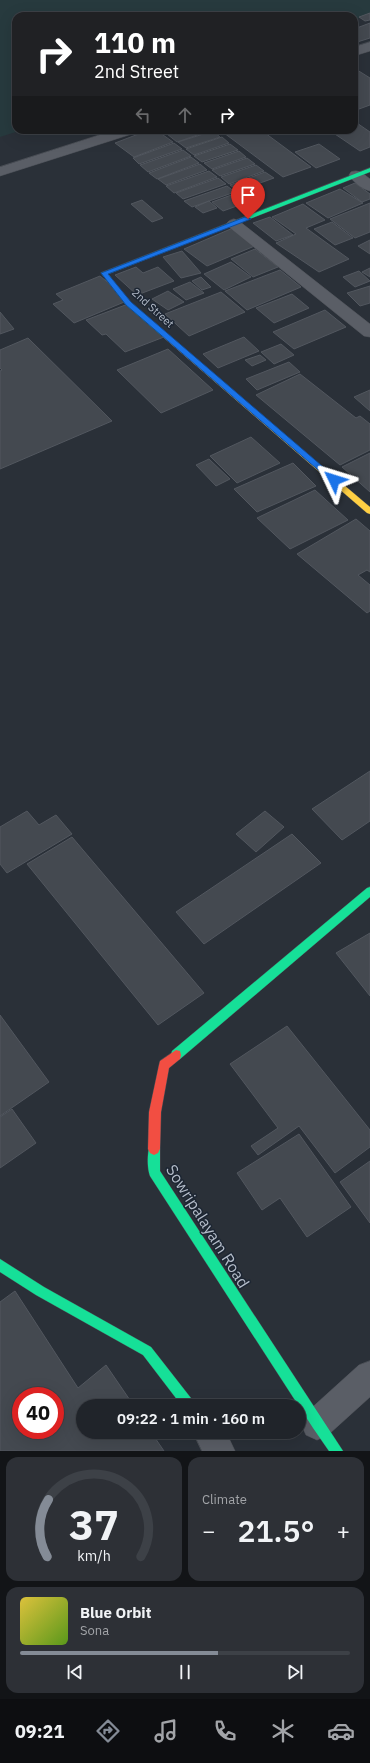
<!DOCTYPE html>
<meta charset="utf-8">
<style>
:root{--surface:#20242a;--page:#2d3036;--text:#f1f3f6;--muted:#a2a4a8;--line:#3d4147;--accent:#848b96}
body{margin:0;font-family:"IBM Plex Sans",sans-serif;background:var(--page);color:var(--text);height:100vh;display:flex;flex-direction:column;font-size:15px;white-space:nowrap}
*{box-sizing:border-box;margin:0}
p{font-size:13px;color:var(--muted)}
.icon{flex:none;width:22px;height:22px;fill:none;stroke:currentColor;stroke-width:2;stroke-linecap:round;stroke-linejoin:round}
.map{position:relative;height:1451px;overflow:hidden}
.sheet{display:flex;flex-direction:column;gap:6px;padding:6px;background:#121417;flex:1}
.sheet>*{flex:none}
.banner{position:absolute;left:12px;top:12px;width:346px;height:122px;border-radius:12px;box-shadow:0 4px 16px #0002,0 0 0 1px var(--line);background:#202124;color:#fff;overflow:hidden}
.speed{position:absolute;left:12px;top:1387px;display:flex;gap:8px;font-size:20px;font-weight:700;text-align:center}
.speed>*{display:grid;place-content:center;width:52px;height:52px;border-radius:50%;background:var(--surface);box-shadow:0 4px 16px #0002,0 0 0 1px var(--line);line-height:1}
.speed .limit{border:6px solid #d22;background:#fff;color:#111}
.pin{position:absolute;display:grid;place-items:center;width:34px;height:34px;color:#fff;margin:-41px -17px;border-radius:50% 50% 50% 0;rotate:-45deg;box-shadow:0 0 4px #0007}
.pin .icon{rotate:45deg}
.me{position:absolute;width:44px;margin:-22px;rotate:311deg;stroke-linejoin:round;filter:drop-shadow(0 0 3px #0008)}
.turn{display:flex;align-items:center;gap:14px;height:84px;padding:0 16px;font-size:18px}
.turn .icon{width:52px;height:52px;stroke-width:2.5}
.turn b{display:block;font-size:28px;line-height:34px}
.lanes{display:flex;align-items:center;height:38px;padding:0 16px;background:#0003;justify-content:center;gap:20px;direction:ltr}
.lanes .off{opacity:.35}
.big{font-size:30px;font-weight:600;line-height:1.1}
.sheet .widget{flex:1;display:flex;flex-direction:column;justify-content:center;gap:6px;min-width:0;padding:0 14px;border-radius:12px;background:var(--page)}
.sheet .dial{align-items:center;gap:0}
.dial svg{height:104px;overflow:visible;fill:none;stroke:var(--line);stroke-width:7;stroke-linecap:round;text-anchor:middle}
.dial text{fill:var(--text);stroke:none}
.song{display:flex;align-items:center;gap:12px}
.cover{width:48px;height:48px;border-radius:6px;background:linear-gradient(135deg,hsl(50 70% 55%),hsl(90 70% 35%))}
.played{height:4px;border-radius:2px;background:linear-gradient(90deg,var(--accent) 60%,var(--line) 60%)}
.keys{display:flex;justify-content:space-around;direction:ltr}
.heat{display:flex;justify-content:space-between;align-items:center;font-size:22px;direction:ltr}
.sheet .tiles{flex:1;display:grid;gap:6px;grid-template-columns:1fr 1fr}
.widget:last-child{grid-column:span 2}
.trip{position:absolute;left:76px;top:1399px;width:230px;height:40px;border-radius:20px;background:var(--surface);box-shadow:0 4px 16px #0002,0 0 0 1px var(--line);font-weight:600;line-height:40px;text-align:center}
.dock{display:flex;height:64px;justify-content:space-around;align-items:center;background:#0d0e11;color:var(--muted)}
.dock .icon{width:28px;height:28px}
.dock .current{color:var(--accent)}
.dock b{font-size:18px;color:var(--text)}
.map>svg:first-child{display:block}
</style>
<div class="map">
<svg width="370" height="1451" viewBox="0 0 370 1451">
<rect width="100%" height="100%" fill="#2a3038"/>
<polygon fill="#273a3e" points="0,0 370,0 370,14 354,20 354,16 16,16 16,130 22,130 0,137"/>
<g fill="#444950" stroke="#52575f" fill-rule="evenodd">
<polygon points="370,13 370,20 365,21 359,17"/>
<polygon points="370,23 370,38 354,43 354,29"/>
<polygon points="354,68 370,78 370,105 359,109 354,106"/>
<polygon points="354,121 370,132 370,147 360,151 329,130 354,130"/>
<polygon points="149,130 156,130 173,142 134,157 115,143"/>
<polygon points="162,130 212,130 177,142"/>
<polygon points="220,130 261,130 311,167 283,177"/>
<polygon points="213,131 220,137 186,148 178,142"/>
<polygon points="222,137 229,143 194,155 186,149"/>
<polygon points="174,143 182,149 139,164 133,158"/>
<polygon points="230,144 238,150 202,162 194,156"/>
<polygon points="319,144 340,159 316,168 295,152"/>
<polygon points="183,150 191,156 148,172 140,165"/>
<polygon points="239,151 246,157 212,169 204,163"/>
<polygon points="191,157 199,163 157,179 149,173"/>
<polygon points="247,158 255,164 220,176 212,170"/>
<polygon points="200,164 207,170 166,185 158,179"/>
<polygon points="256,165 264,171 229,184 221,177"/>
<polygon points="209,171 217,177 174,193 166,186"/>
<polygon points="265,172 274,178 238,191 230,185"/>
<polygon points="218,178 226,184 183,199 176,193"/>
<polygon points="355,183 370,194 370,199 362,202 343,188"/>
<polygon points="227,186 235,192 192,207 184,201"/>
<polygon points="250,188 257,193 245,198 238,192"/>
<polygon points="340,189 363,203 328,218 306,203"/>
<polygon points="237,193 248,202 223,211 212,202"/>
<polygon points="142,200 163,218 152,222 131,204"/>
<polygon points="209,201 217,208 203,213 195,207"/>
<polygon points="370,203 370,232 355,238 330,219"/>
<polygon points="303,204 325,220 306,228 349,259 319,272 276,243 296,234 272,217"/>
<polygon points="270,217 293,235 276,241 253,223"/>
<polygon points="332,222 353,238 335,245 314,229"/>
<polygon points="233,228 257,245 207,266 184,249"/>
<polygon points="370,240 370,254 358,246"/>
<polygon points="255,249 278,267 253,277 231,259"/>
<polygon points="182,251 201,273 181,278 163,257"/>
<polygon points="231,262 251,277 224,290 204,274"/>
<polygon points="136,267 143,273 158,267 174,281 137,295 115,275"/>
<polygon points="370,268 370,277 362,272"/>
<polygon points="280,270 301,287 247,310 225,291"/>
<polygon points="359,271 370,281 355,287 343,277"/>
<polygon points="100,276 129,300 74,323 53,304 63,300 56,294"/>
<polygon points="201,277 211,287 202,290 192,281"/>
<polygon points="190,282 204,293 186,300 173,289"/>
<polygon points="370,286 370,303 360,306 347,293"/>
<polygon points="168,291 184,302 168,310 152,299"/>
<polygon points="221,292 245,312 189,336 165,314"/>
<polygon points="292,294 309,308 274,323 256,308"/>
<polygon points="128,304 164,337 125,352 106,334 102,335 86,320"/>
<polygon points="325,310 346,327 294,349 273,332"/>
<polygon points="0,312 14,329 0,334"/>
<polygon points="244,337 259,351 218,368 203,354"/>
<polygon points="28,338 112,421 0,469 0,371 2,370 0,368 0,350"/>
<polygon points="281,344 294,355 274,364 261,352"/>
<polygon points="168,349 213,390 161,413 117,370"/>
<polygon points="260,355 266,360 252,366 245,360"/>
<polygon points="289,362 300,372 257,390 246,379"/>
<polygon points="300,374 356,418 360,416 370,424 370,450 340,465 256,395"/>
<polygon points="370,390 370,411 354,397"/>
<polygon points="251,437 280,463 237,483 210,456"/>
<polygon points="370,453 370,492 342,467"/>
<polygon points="209,459 230,479 216,486 196,465"/>
<polygon points="293,463 316,486 257,512 234,489"/>
<polygon points="315,490 348,520 290,549 257,518"/>
<polygon points="356,519 370,531 370,572 367,570 358,575 370,585 370,611 367,613 297,554"/>
<polygon points="370,771 370,821 342,840 312,809"/>
<polygon points="27,811 39,825 56,815 72,834 7,873 0,864 0,827"/>
<polygon points="265,811 284,827 256,852 236,834"/>
<polygon points="292,834 321,863 204,944 176,912"/>
<polygon points="72,837 204,993 158,1025 27,864"/>
<polygon points="370,933 370,996 336,953"/>
<polygon points="0,1015 49,1082 0,1116"/>
<polygon points="287,1026 370,1130 370,1147 335,1173 299,1126 258,1155 251,1146 278,1128 230,1064"/>
<polygon points="12,1109 36,1143 0,1168 0,1117"/>
<polygon points="299,1134 351,1207 307,1237 280,1198 262,1210 237,1173"/>
<polygon points="370,1161 370,1223 340,1182"/>
<path d="M15,1291L78,1388L106,1365L134,1406H83V1432H151L164,1451H0V1302ZM21,1396H55V1430H21Z"/>
</g>
<g fill="none" stroke-linecap="round" stroke-linejoin="round">
<defs>
<g id="street">
<polygon points="370,42 370,51 354,56 354,47"/>
<polygon points="115,130 137,130 135,133 0,176 0,167"/>
<path d="M356,171L361,172L370,179V191C362,189 353,182 349,175L351,172Z"/>
<polygon points="234,219 239,221 370,324 370,337 364,336 229,227 226,224 229,221"/>
<polygon points="370,1361 370,1397 328,1435 317,1440 306,1435 301,1424 306,1413 359,1365"/>
<polygon points="193,1432 226,1432 235,1451 202,1451"/>
</g>
<g id="fast">
<polygon points="370,168 370,172 108,274 130,303 167,335 167,337 163,337 126,305 101,273"/>
<polygon points="370,887 370,897 180,1059 176,1060 172,1059 171,1055 172,1051 367,888"/>
<path d="M154,1143L158,1145L160,1149V1171L343,1451H329L313,1428L150,1176C147,1168 147,1153 150,1145Z"/>
<polygon points="0,1259 44,1287 151,1347 194,1402 196,1406 182,1406 143,1355 36,1295 0,1272"/>
</g>
<polygon id="slow" points="165,334 370,507 370,514 367,513 163,337 162,336"/>
<polygon id="jam" points="176,1050 180,1051 181,1055 180,1059 169,1068 161,1112 160,1149 158,1153 154,1155 150,1153 148,1149 149,1112 159,1065 160,1061"/>
</defs>
<use href="#street" stroke="#484c53" stroke-width="1"/>
<use href="#fast" stroke="#484c53" stroke-width="1"/>
<use href="#slow" stroke="#484c53" stroke-width="1"/>
<use href="#jam" stroke="#484c53" stroke-width="1"/>
<use href="#street" fill="#5a5e66" fill-rule="evenodd"/>
<use href="#fast" fill="#16e098" fill-rule="evenodd"/>
<use href="#slow" fill="#ffcf43" fill-rule="evenodd"/>
<use href="#jam" fill="#f24e42" fill-rule="evenodd"/>
</g>
<polygon fill="#1a73e8" stroke="#114b97" points="245,217 251,219 108,274 131,302 336,478 336,481 331,481 126,305 101,273"/>
<g text-anchor="middle" stroke-width="3" stroke-linejoin="round" paint-order="stroke">
<g font-size="11" fill="#b4bcc9" stroke="#1d2633">
<text transform="translate(153 308) rotate(42)" y="4">2nd Street</text>
</g>
<g font-size="16" fill="#b4bcc9" stroke="#1d2633">
<text transform="translate(208 1226) rotate(58)" y="6">Sowripalayam Road</text>
</g>
</g>
</svg>
<div class="speed"><div class="limit">40</div></div>
<div class="pin" style="left:248px;top:219px;background:#d93025"><svg class="icon" aria-label="arrive" viewBox="0 0 24 24"><path d="M6 21V4h12l-3 4 3 4H6"/></svg></div>
<svg class="me" style="left:334px;top:480px" viewBox="-20 -20 40 40"><path d="M0-17L14 15 0 8-14 15z" fill="#1a73e8" stroke="#fff" stroke-width="4"/></svg>
<div class="trip">09:22 · 1 min · 160 m</div>
<div class="banner">
<div class="turn"><svg class="icon" aria-label="right" viewBox="0 0 24 24"><path d="M7 20v-9h11M14 6l5 5-5 5"/></svg><div><b>110 m</b>2nd Street</div></div>
<div class="lanes"><svg class="icon off" aria-label="left" viewBox="0 0 24 24"><path d="M17 20v-9H6M10 6l-5 5 5 5"/></svg><svg class="icon off" aria-label="ahead" viewBox="0 0 24 24"><path d="M12 20V5M6 11l6-6 6 6"/></svg><svg class="icon" aria-label="right" viewBox="0 0 24 24"><path d="M7 20v-9h11M14 6l5 5-5 5"/></svg></div>
</div>
</div>
<section class="sheet">
<div class="tiles">
<div class="widget dial"><svg viewBox="0 0 100 80">
<path d="M14 69A42 42 0 1 1 86 69"/>
<path d="M14 69A42 42 0 0 1 15 25" stroke="#848b96"/>
<text x="50" y="56" font-size="32" font-weight="700">37</text>
<text x="50" y="72" font-size="11">km/h</text>
</svg></div>
<div class="widget"><p>Climate</p>
<div class="heat"><a>−</a><b class="big">21.5°</b><a>+</a></div>
</div>
<div class="widget">
<div class="song"><i class="cover"></i><div><b>Blue Orbit</b><p>Sona</p></div></div>
<div class="played"></div>
<div class="keys"><svg class="icon" aria-label="previous" viewBox="0 0 24 24"><path d="M18 5L8 12l10 7zM5 5v14"/></svg><svg class="icon" aria-label="pause" viewBox="0 0 24 24"><path d="M8 5v14M16 5v14"/></svg><svg class="icon" aria-label="next" viewBox="0 0 24 24"><path d="M6 5l10 7-10 7zM19 5v14"/></svg></div>
</div>
</div>
</section>
<nav class="dock">
<b>09:21</b>
<svg class="icon current" aria-label="directions" viewBox="0 0 24 24"><path d="M12 3l9 9-9 9-9-9zM9 14v-3h6M13 9l2 2-2 2"/></svg>
<svg class="icon" aria-label="music" viewBox="0 0 24 24"><path d="M9 18V5l10-2v13"/><circle cx="6" cy="18" r="3"/><circle cx="16" cy="16" r="3"/></svg>
<svg class="icon" aria-label="phone" viewBox="0 0 24 24"><path d="M5 4h4l2 5-3 2q2 4 5 5l2-3 5 2v4C11 20 4 13 5 4z"/></svg>
<svg class="icon" aria-label="climate" viewBox="0 0 24 24"><path d="M12 3v18M4 7l16 10M4 17L20 7"/></svg>
<svg class="icon" aria-label="car" viewBox="0 0 24 24"><path d="M5 17H2v-5l4-1 3-4h7l3 4 3 1v5h-3M9 17h6M6 11h13"/><circle cx="7" cy="17" r="2"/><circle cx="17" cy="17" r="2"/></svg>
</nav>
